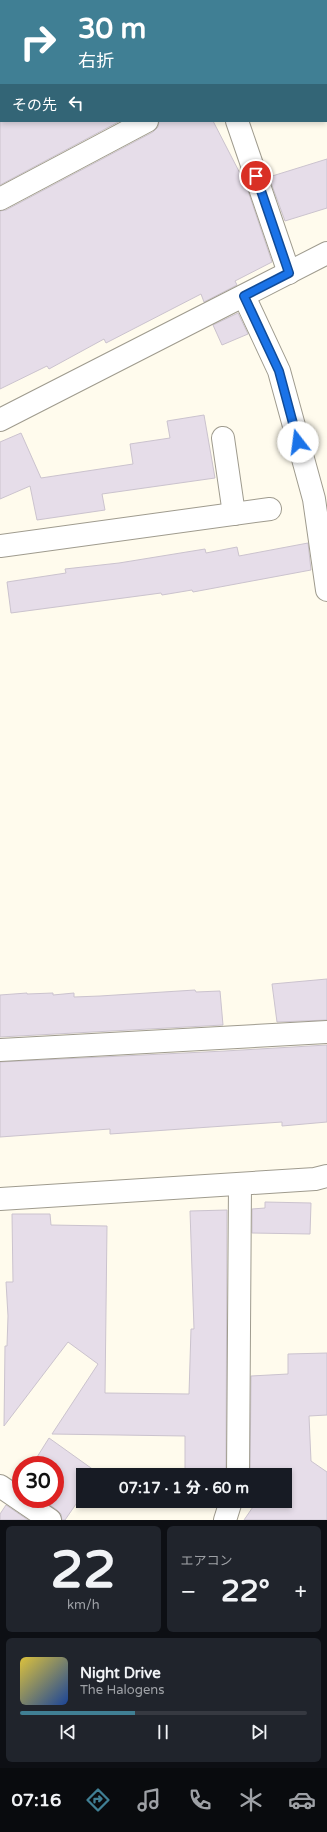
<!DOCTYPE html>
<html lang="ja">
<meta charset="utf-8">
<style>
:root{--surface:#171b24;--page:#20242c;--text:#f1f3f6;--muted:#9ea1a6;--line:#363941;--accent:#407f94}
body{margin:0;font-family:"Varela Round","Noto Sans JP",sans-serif;background:var(--page);color:var(--text);height:100vh;display:flex;flex-direction:column;font-size:15px;white-space:nowrap}
*{box-sizing:border-box;margin:0}
p{font-size:13px;color:var(--muted)}
.icon{flex:none;width:22px;height:22px;fill:none;stroke:currentColor;stroke-width:2;stroke-linecap:round;stroke-linejoin:round}
.map{position:relative;height:1520px;overflow:hidden}
.sheet{display:flex;flex-direction:column;gap:6px;padding:6px;background:#0d0f14;flex:1}
.sheet>*{flex:none}
.guide{position:absolute;left:0px;top:0px;width:327px;height:122px;box-shadow:0 2px 6px #0003;background:#407f94;color:#fff;overflow:hidden}
.speed{position:absolute;left:12px;top:1456px;display:flex;gap:8px;font-size:20px;font-weight:700;text-align:center}
.speed>*{display:grid;place-content:center;width:52px;height:52px;border-radius:50%;background:var(--surface);box-shadow:0 2px 6px #0003;line-height:1}
.speed .limit{border:6px solid #d22;background:#fff;color:#111}
.pin{position:absolute;display:grid;place-items:center;width:34px;height:34px;color:#fff;margin:-17px;border:2px solid #fff;border-radius:50%;box-shadow:0 1px 4px #0007}
.me{position:absolute;width:44px;margin:-22px;rotate:345deg;stroke-linejoin:round;filter:drop-shadow(0 0 3px #0008)}
.turn{display:flex;align-items:center;gap:14px;height:84px;padding:0 12px;font-size:18px}
.turn .icon{width:52px;height:52px;stroke-width:2.5}
.turn b{display:block;font-size:28px;line-height:34px}
.then{display:flex;align-items:center;height:38px;padding:0 12px;background:#0003;gap:8px;font-size:15px}
.big{font-size:30px;font-weight:800;line-height:1.1}
.sheet .tile{flex:1;display:flex;flex-direction:column;justify-content:center;gap:6px;min-width:0;padding:0 14px;border-radius:6px;background:var(--page)}
.sheet .dial{align-items:center;gap:0}
.dial b{font-size:52px;line-height:1}
.song{display:flex;align-items:center;gap:12px}
.cover{width:48px;height:48px;border-radius:6px;background:linear-gradient(135deg,hsl(50 70% 55%),hsl(220 70% 35%))}
.played{height:4px;border-radius:2px;background:linear-gradient(90deg,var(--accent) 40%,var(--line) 40%)}
.keys{display:flex;justify-content:space-around;direction:ltr}
.heat{display:flex;justify-content:space-between;align-items:center;font-size:22px;direction:ltr}
.sheet .tiles{flex:1;display:grid;gap:6px;grid-template-columns:1fr 1fr}
.tile:last-child{grid-column:span 2}
.trip{position:absolute;left:76px;top:1468px;width:216px;height:40px;border-radius:0px;background:var(--surface);box-shadow:0 2px 6px #0003;font-weight:800;line-height:40px;text-align:center}
.menu{display:flex;height:64px;justify-content:space-around;align-items:center;background:#090b0e;color:var(--muted)}
.menu .icon{width:28px;height:28px}
.menu .selected{color:var(--accent)}
.menu b{font-size:18px;color:var(--text)}
.map>svg:first-child{display:block}
</style>
<div class="map">
<svg width="327" height="1520" viewBox="0 0 327 1520">
<rect width="100%" height="100%" fill="#fffbed"/>
<g fill="#e6dde9" stroke="#cbc3ce">
<polygon points="0,121 120,121 0,185"/>
<polygon points="159,121 213,121 246,185 272,262 235,281 237,285 204,302 201,294 106,343 104,339 49,369 47,366 0,389 0,211 6,210 153,132 158,127"/>
<polygon points="327,159 327,208 285,221 269,177"/>
<polygon points="238,313 248,334 222,345 213,325"/>
<polygon points="204,415 215,478 102,494 105,510 37,520 30,486 0,499 0,442 21,433 41,478 133,464 130,444 170,438 167,421"/>
<polygon points="308,543 311,570 193,592 192,590 162,595 161,593 11,613 7,582 66,573 65,569 119,563 205,549 206,553 237,547 239,556"/>
<polygon points="327,979 327,1020 277,1022 272,984"/>
<polygon points="195,990 196,992 220,991 223,1025 0,1037 0,995 27,993 27,994 53,993 53,995 74,993 74,997 100,996"/>
<polygon points="327,1045 327,1122 282,1126 282,1122 110,1134 110,1129 0,1137 0,1062 225,1051"/>
<polygon points="265,1202 311,1203 310,1234 252,1233 252,1209 265,1208"/>
<polygon points="227,1210 226,1475 185,1475 185,1436 52,1434 98,1364 68,1342 4,1426 5,1346 7,1346 8,1316 6,1282 13,1282 12,1214 50,1214 51,1225 107,1226 105,1393 189,1394 191,1329 194,1329 190,1211"/>
<polygon points="327,1353 327,1415 309,1416 311,1461 327,1472 327,1520 244,1520 257,1501 285,1501 285,1475 250,1475 251,1376 288,1374 288,1354"/>
<polygon points="49,1438 98,1473 96,1475 83,1475 83,1494 65,1520 62,1520 61,1514 57,1510 41,1499 55,1499 55,1465 32,1465"/>
<polygon points="6,1505 28,1520 0,1520 0,1514"/>
</g>
<g fill="none" stroke-linecap="round" stroke-linejoin="round">
<defs>
<g id="minor">
<polyline points="195,0 195,1"/>
<polyline points="152,1 154,0"/>
<polyline points="237,121 289,273"/>
<polyline points="0,199 147,121"/>
<polyline points="244,296 279,371 314,499 327,590"/>
<polyline points="0,420 327,253"/>
<polyline points="223,438 234,514"/>
<polyline points="0,546 270,509"/>
<polyline points="0,1050 327,1032"/>
<polyline points="0,1199 315,1179 327,1176"/>
<polyline points="238,1475 240,1184"/>
<polyline points="0,1486 50,1520"/>
<polyline points="225,1520 231,1501"/>
</g>
</defs>
<use href="#minor" stroke="#9f9b8e" stroke-width="24"/>
<use href="#minor" stroke="#fff" stroke-width="22"/>
</g>
<g fill="none" stroke-linecap="round" stroke-linejoin="round">
<defs>
<polyline id="route" points="256,176 289,273 244,296 279,371 298,442"/>
</defs>
<use href="#route" stroke="#114b97" stroke-width="10"/>
<use href="#route" stroke="#1a73e8" stroke-width="7"/>
</g>
</svg>
<div class="speed"><div class="limit">30</div></div>
<div class="pin" style="left:256px;top:176px;background:#d93025"><svg class="icon" aria-label="arrive" viewBox="0 0 24 24"><path d="M6 21V4h12l-3 4 3 4H6"/></svg></div>
<svg class="me" style="left:298px;top:442px" viewBox="-20 -20 40 40"><circle r="19" fill="#fff"/><path d="M0-13L10 11 0 6-10 11z" fill="#1a73e8"/></svg>
<div class="trip">07:17 · 1 分 · 60 m</div>
<div class="guide">
<div class="turn"><svg class="icon" aria-label="right" viewBox="0 0 24 24"><path d="M7 20v-9h11M14 6l5 5-5 5"/></svg><div><b>30 m</b>右折</div></div>
<div class="then">その先<svg class="icon" aria-label="left" viewBox="0 0 24 24"><path d="M17 20v-9H6M10 6l-5 5 5 5"/></svg></div>
</div>
</div>
<section class="sheet">
<div class="tiles">
<div class="tile dial"><b>22</b><p>km/h</p></div>
<div class="tile"><p>エアコン</p>
<div class="heat"><a>−</a><b class="big">22°</b><a>+</a></div>
</div>
<div class="tile">
<div class="song"><i class="cover"></i><div><b>Night Drive</b><p>The Halogens</p></div></div>
<div class="played"></div>
<div class="keys"><svg class="icon" aria-label="previous" viewBox="0 0 24 24"><path d="M18 5L8 12l10 7zM5 5v14"/></svg><svg class="icon" aria-label="pause" viewBox="0 0 24 24"><path d="M8 5v14M16 5v14"/></svg><svg class="icon" aria-label="next" viewBox="0 0 24 24"><path d="M6 5l10 7-10 7zM19 5v14"/></svg></div>
</div>
</div>
</section>
<nav class="menu">
<b>07:16</b>
<svg class="icon selected" aria-label="directions" viewBox="0 0 24 24"><path d="M12 3l9 9-9 9-9-9zM9 14v-3h6M13 9l2 2-2 2"/></svg>
<svg class="icon" aria-label="music" viewBox="0 0 24 24"><path d="M9 18V5l10-2v13"/><circle cx="6" cy="18" r="3"/><circle cx="16" cy="16" r="3"/></svg>
<svg class="icon" aria-label="phone" viewBox="0 0 24 24"><path d="M5 4h4l2 5-3 2q2 4 5 5l2-3 5 2v4C11 20 4 13 5 4z"/></svg>
<svg class="icon" aria-label="climate" viewBox="0 0 24 24"><path d="M12 3v18M4 7l16 10M4 17L20 7"/></svg>
<svg class="icon" aria-label="car" viewBox="0 0 24 24"><path d="M5 17H2v-5l4-1 3-4h7l3 4 3 1v5h-3M9 17h6M6 11h13"/><circle cx="7" cy="17" r="2"/><circle cx="17" cy="17" r="2"/></svg>
</nav>
